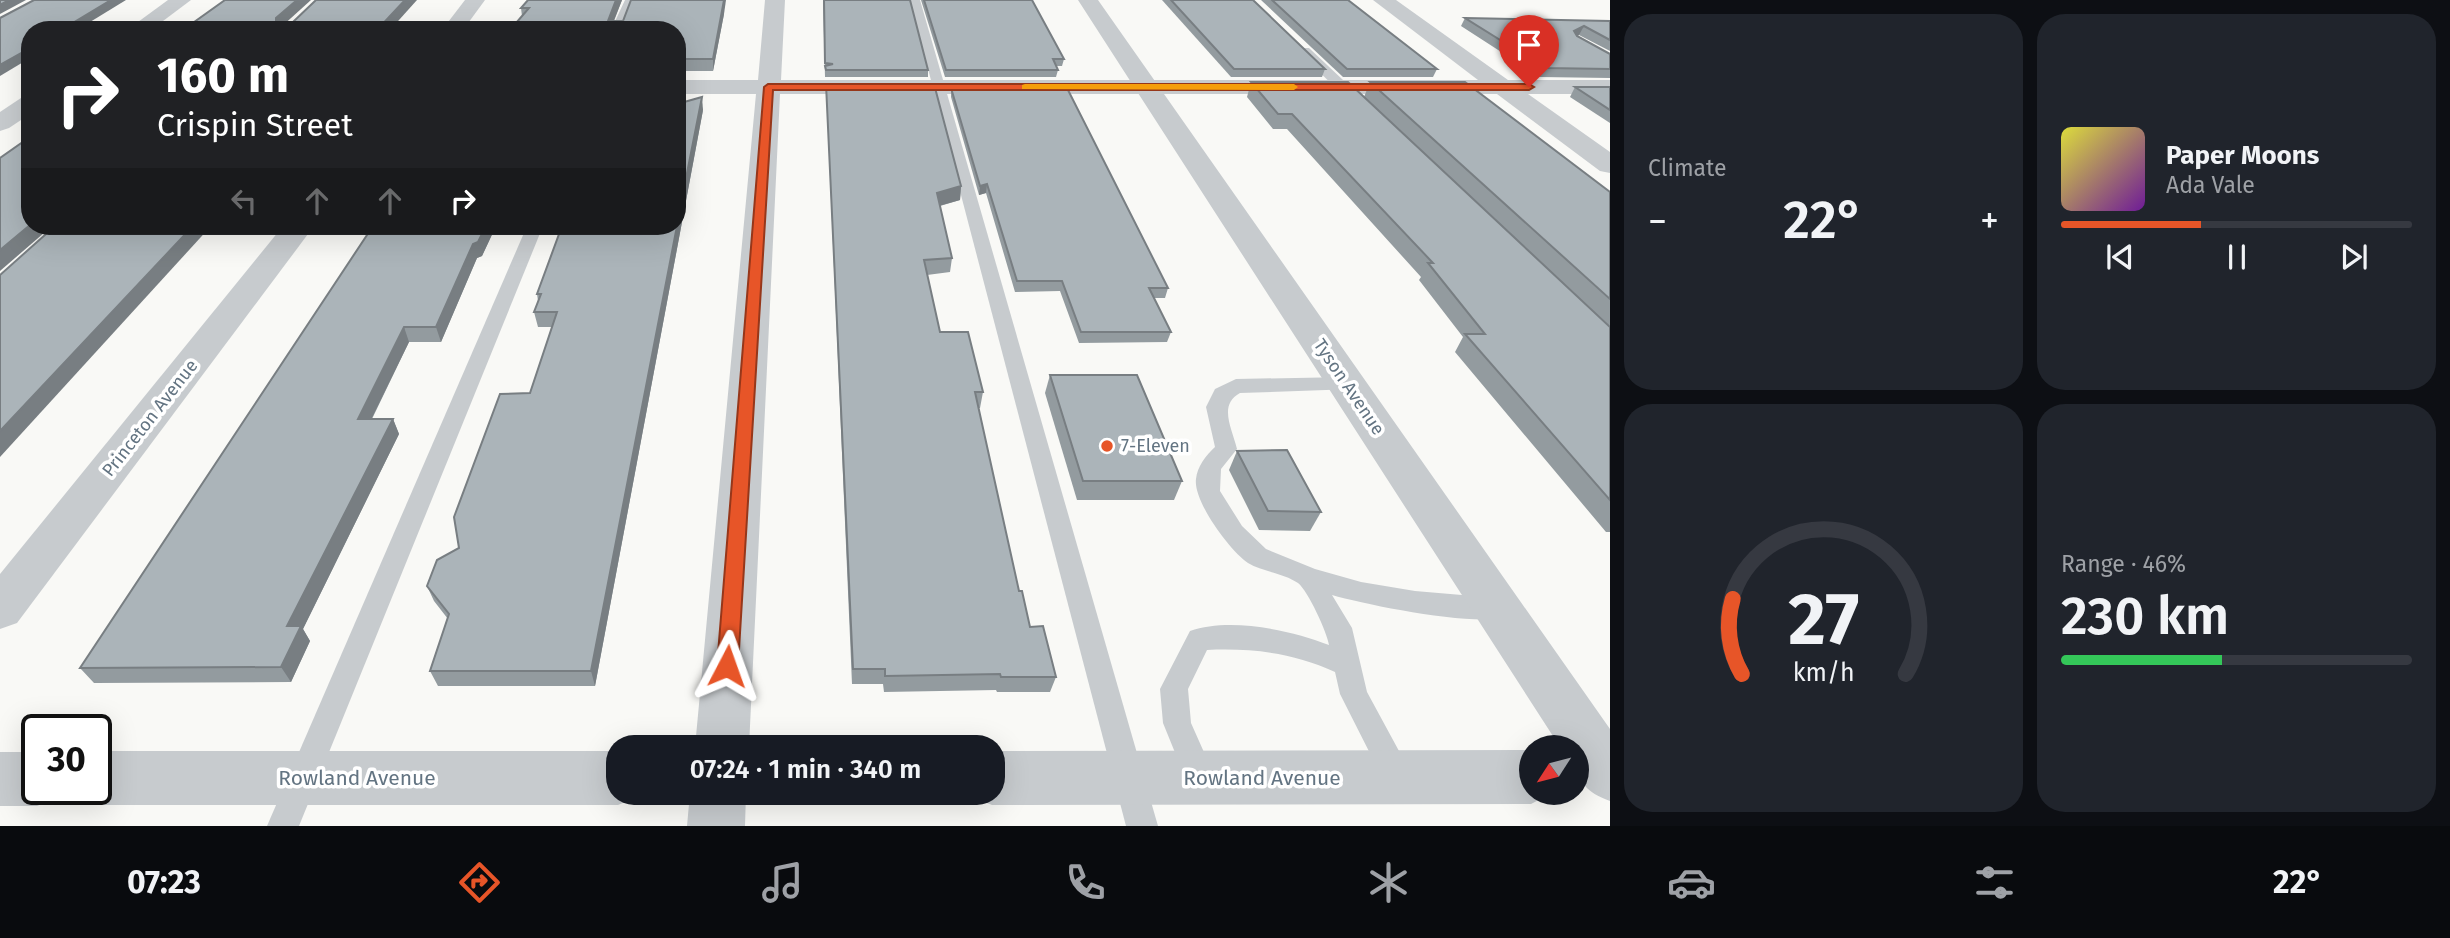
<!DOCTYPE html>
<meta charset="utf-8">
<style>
:root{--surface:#171b24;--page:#20242c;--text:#f1f3f6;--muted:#9ea1a6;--line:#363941;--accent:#e75528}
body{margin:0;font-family:"Fira Sans",sans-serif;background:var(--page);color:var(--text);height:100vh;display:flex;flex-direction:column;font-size:26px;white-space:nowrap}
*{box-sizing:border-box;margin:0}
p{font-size:23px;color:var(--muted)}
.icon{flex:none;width:38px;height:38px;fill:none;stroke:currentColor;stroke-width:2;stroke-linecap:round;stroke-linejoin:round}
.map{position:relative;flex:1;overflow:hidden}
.details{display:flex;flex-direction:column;gap:14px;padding:14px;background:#0d0f14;width:840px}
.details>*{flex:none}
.guide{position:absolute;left:21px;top:21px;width:665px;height:214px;border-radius:28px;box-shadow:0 7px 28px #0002;background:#202124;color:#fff;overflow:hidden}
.needle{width:46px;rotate:234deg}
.tools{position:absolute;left:1519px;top:735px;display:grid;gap:14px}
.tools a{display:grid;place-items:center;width:70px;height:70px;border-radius:50%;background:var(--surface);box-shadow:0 7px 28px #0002;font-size:35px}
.speed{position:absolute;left:21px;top:714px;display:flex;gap:14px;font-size:35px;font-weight:700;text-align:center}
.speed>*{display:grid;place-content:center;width:91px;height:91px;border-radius:50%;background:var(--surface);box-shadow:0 7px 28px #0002;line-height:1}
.speed .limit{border:4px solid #111;border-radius:10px;background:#fff;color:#111}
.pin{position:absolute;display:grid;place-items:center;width:60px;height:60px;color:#fff;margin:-72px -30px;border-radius:50% 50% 50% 0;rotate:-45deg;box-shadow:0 0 7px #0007}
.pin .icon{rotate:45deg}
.me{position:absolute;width:77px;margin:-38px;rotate:4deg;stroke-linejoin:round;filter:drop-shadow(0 0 5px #0008)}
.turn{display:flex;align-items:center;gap:24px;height:147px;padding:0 21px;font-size:32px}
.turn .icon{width:91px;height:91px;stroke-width:2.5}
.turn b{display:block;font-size:49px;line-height:60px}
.lanes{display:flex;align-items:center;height:66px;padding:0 21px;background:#0003;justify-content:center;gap:35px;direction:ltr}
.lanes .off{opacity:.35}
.big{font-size:52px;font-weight:600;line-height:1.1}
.details .card{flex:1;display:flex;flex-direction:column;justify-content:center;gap:10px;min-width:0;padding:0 24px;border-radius:28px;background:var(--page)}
.details .dial{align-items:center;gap:0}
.dial svg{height:182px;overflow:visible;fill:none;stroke:var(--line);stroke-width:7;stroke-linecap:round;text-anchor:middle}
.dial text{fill:var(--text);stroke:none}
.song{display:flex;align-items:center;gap:21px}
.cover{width:84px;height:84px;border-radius:10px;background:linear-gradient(135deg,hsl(60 70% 55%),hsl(280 70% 35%))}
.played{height:7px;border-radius:4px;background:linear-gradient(90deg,var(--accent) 40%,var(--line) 40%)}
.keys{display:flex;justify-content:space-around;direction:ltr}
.heat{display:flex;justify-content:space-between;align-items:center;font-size:38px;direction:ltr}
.charge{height:10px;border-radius:5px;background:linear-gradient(90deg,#34c759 46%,var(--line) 0)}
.details .tiles{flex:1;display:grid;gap:14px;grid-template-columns:repeat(2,1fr)}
.trip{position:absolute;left:606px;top:735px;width:399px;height:70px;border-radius:28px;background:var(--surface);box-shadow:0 7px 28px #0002;font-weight:600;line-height:70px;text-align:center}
.tabs{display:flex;height:112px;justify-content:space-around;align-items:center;background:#090b0e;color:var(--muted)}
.tabs .icon{width:49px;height:49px}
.tabs .selected{color:var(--accent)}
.tabs b{font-size:32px;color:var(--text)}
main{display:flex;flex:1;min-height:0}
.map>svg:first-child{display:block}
</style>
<main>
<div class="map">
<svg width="1610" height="826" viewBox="0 0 1610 826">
<rect width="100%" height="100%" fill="#f9f9f6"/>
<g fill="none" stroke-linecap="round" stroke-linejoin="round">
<g fill="#c7cbce" fill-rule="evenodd">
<polygon points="625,0 635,0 623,30 611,30"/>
<polygon points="910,0 920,0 1158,826 1126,826"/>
<polygon points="1301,48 1309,48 1360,96 1360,102 1350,102 1301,54"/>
<polygon points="527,226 543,226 299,826 267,826"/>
<path d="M1347,377L1354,379L1357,384L1354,389L1240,393C1218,405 1232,428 1237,449L1221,469L1220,491L1242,526L1266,549L1315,569L1361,582L1415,591L1497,598L1506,601L1510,609L1506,617C1475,627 1367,605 1332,595L1352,628L1367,692L1412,775L1408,785L1397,789L1386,785L1340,694L1335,672C1294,653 1253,648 1207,650L1188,689L1191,723L1215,777L1211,787L1200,791L1189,787L1163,723L1160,689L1190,631C1230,617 1290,630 1329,645C1327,632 1308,591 1298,583C1284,573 1263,572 1248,563C1230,551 1193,501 1196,479C1197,467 1206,455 1215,447L1206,407L1215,389L1236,379Z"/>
</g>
<g fill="#c7cbce" fill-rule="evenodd">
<polygon points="168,0 191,0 151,30 127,30"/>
<polygon points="465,0 485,0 463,30 442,30"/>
<polygon points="765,0 785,0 781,80 1478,80 1373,0 1396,0 1508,80 1610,80 1610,94 1528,94 1610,152 1610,173 1600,171 1497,94 780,94 749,747 695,747 756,94 677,94 677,80 758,80"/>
<polygon points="30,96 30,114 9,128 0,131 0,112 21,98"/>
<polygon points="283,226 314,226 17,623 0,629 0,574"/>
<polygon points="690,793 746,793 745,826 687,826"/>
</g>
<g fill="#c7cbce" fill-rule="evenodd">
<path d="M1078,0H1098L1610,729V801C1580,790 1577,778 1577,747H1560Z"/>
<polygon points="1531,750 1531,793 1552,793 1531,804 992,805 972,797 971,793 992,793 992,751"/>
<polygon points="96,751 618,751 618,793 639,793 638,797 618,805 96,805 76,797 73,789 96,789"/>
<polygon points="0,752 37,752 37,789 60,789 57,798 37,806 0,806"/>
</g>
</g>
<g fill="#939b9f">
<polygon points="528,0 622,0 614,21 724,14 713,71 677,71 677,30 522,16 521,8"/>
<polygon points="823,0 928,70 928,77 825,77"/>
<polygon points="921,0 1032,0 1064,59 1062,66 1056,66 1058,70 1056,77 945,77"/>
<polygon points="1162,0 1253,0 1325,69 1322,77 1231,77"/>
<polygon points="1261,0 1348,0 1437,69 1433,77 1343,77"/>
<polygon points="1465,18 1610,21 1610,51 1579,35 1577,36 1610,54 1610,78 1540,77 1461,26"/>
<polygon points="1251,82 1496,220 1364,97 1370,82 1610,192 1610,532 1606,532 1455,352 1463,337 1419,280 1421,277 1287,129 1273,129 1247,97"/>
<polygon points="826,84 961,186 960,200 940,206 952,258 950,272 927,275 940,332 983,392 980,408 978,408 1019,591 1030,627 1056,677 1050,692 997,692 996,690 884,692 883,684 852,684"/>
<polygon points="1575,87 1610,87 1610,123 1570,97"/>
<polygon points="951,88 1168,288 1165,298 1154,298 1171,332 1167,342 1079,343 1060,291 1015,292 986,193 979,195 951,97"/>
<polygon points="703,110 595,686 438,686 430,671 448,619 434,601 427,586 459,548 530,393 552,327 538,327 534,312 538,301 537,294"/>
<polygon points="373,226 496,226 482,256 477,258 441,342 409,342 372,419 393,419 399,434 303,629 310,641 291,682 94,683 80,668"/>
<polygon points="1050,375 1182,481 1174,500 1077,500 1045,393"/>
<polygon points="1237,451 1321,512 1310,531 1259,530 1229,470"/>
</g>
<g fill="#787e82">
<polygon points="9,0 26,0 0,14 0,5"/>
<polygon points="111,0 126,0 77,30 61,30"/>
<polygon points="297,0 311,0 280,28 276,22 276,18"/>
<polygon points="405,0 417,0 390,30 377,30"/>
<polygon points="616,0 622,0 610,30 608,21"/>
<polygon points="724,0 726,0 724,14 713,71 713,59"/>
<polygon points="1584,26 1579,35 1569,40 1574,31"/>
<polygon points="30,48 30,58 0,76 0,65"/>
<polygon points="702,97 703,110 595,686 591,671"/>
<polygon points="987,184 986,193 979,195 980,186"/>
<polygon points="961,186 960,200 935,207 937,193"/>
<polygon points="30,225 52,226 0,271 0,250"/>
<polygon points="193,226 211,226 0,457 0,431"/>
<polygon points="486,226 496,226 482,256 477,258 441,342 436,327 473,244"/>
<polygon points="404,327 409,342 364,434 358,419"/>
<polygon points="393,419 399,434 303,629 310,641 291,682 281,667 287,626"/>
</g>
<g fill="#abb4b9" stroke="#787e82" stroke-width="2">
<polygon points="0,0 9,0 0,5"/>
<polygon points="34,0 111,0 61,30 30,30 30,48 0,65 0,18"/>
<polygon points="225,0 297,0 276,18 276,22 293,22 316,0 405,0 377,30 183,30"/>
<polygon points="528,0 616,0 608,21 623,21 631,0 724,0 713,59 677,59 677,30 510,30 529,8 521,8"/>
<polygon points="824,0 910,0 928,70 826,70 825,66 833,64 825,63"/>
<polygon points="924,0 1032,0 1064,59 1053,59 1058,70 946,70"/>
<polygon points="1171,0 1253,0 1325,69 1234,69"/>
<polygon points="1272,0 1348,0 1437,69 1347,69"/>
<polygon points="1465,18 1610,21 1610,40 1584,26 1574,31 1577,36 1610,54 1610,69 1545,68"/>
<polygon points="1251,82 1348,82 1610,327 1610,500 1465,334 1485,334 1428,263 1433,263 1292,114 1278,114"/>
<polygon points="1370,82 1465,82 1610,192 1610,299"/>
<polygon points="826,84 934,84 961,186 937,193 952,258 924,260 940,332 968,332 983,392 975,392 1019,591 1022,591 1030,627 1043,626 1056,677 1001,677 1000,674 885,676 885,669 853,669"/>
<polygon points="1575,87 1610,87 1610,110"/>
<polygon points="951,88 1067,88 1168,288 1149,288 1171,332 1081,332 1062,281 1017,281 987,184 980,186"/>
<polygon points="702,97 677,224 677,104"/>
<polygon points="30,137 30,225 0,250 0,158"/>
<polygon points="55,226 193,226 0,431 0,275"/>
<polygon points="373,226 486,226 478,242 473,244 436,327 404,327 358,419 393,419 287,626 301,626 281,667 80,668"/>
<polygon points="562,226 677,226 591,671 430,671 449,614 427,586 437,560 459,548 454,517 500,394 530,393 557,312 534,312 541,294 537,294"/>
<polygon points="1050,375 1137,375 1182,481 1083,481"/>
<polygon points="1287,450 1321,512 1268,511 1237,451"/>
</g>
<polygon fill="#e75528" stroke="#96371a" stroke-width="2" points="768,84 1529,84 1534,87 1529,90 773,90 738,666 735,673 727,675 720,673 717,666 764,87"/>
<polygon fill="#f59e0b" points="1025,84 1294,84 1298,87 1294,90 1022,89 1022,85"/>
<circle fill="#e75528" stroke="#fff" stroke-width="2.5" cx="1107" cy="446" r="7"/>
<g text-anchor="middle" stroke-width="7" stroke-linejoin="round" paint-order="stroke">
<g font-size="18" fill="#637482" stroke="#fff">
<text transform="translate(1349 387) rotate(56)" y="6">Tyson Avenue</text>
<text transform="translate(150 418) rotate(-52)" y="6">Princeton Avenue</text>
</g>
<g font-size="18" fill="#637482" stroke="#fff" text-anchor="start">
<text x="1121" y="452">7-Eleven</text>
</g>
<g font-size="21" fill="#637482" stroke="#fff">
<text x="357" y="785">Rowland Avenue</text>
<text x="1262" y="785">Rowland Avenue</text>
</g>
</g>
</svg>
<div class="tools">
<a><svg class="needle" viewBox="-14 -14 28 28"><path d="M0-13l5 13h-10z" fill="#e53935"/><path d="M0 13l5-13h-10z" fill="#9ea1a6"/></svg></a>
</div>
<div class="speed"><div class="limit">30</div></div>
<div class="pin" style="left:1529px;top:87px;background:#d93025"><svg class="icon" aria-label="arrive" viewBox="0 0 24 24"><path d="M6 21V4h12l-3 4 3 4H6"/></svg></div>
<svg class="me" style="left:727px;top:666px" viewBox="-20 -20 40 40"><path d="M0-17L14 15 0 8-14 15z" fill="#e75528" stroke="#fff" stroke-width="4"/></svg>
<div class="trip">07:24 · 1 min · 340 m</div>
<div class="guide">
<div class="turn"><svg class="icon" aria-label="right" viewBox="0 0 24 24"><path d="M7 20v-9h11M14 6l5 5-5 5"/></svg><div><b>160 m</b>Crispin Street</div></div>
<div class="lanes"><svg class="icon off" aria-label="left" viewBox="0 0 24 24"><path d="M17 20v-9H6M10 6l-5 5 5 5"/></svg><svg class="icon off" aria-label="ahead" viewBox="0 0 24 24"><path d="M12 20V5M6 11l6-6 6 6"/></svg><svg class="icon off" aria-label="ahead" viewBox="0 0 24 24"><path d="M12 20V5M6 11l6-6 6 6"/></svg><svg class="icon" aria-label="right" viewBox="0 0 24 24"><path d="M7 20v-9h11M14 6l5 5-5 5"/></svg></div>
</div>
</div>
<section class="details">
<div class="tiles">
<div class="card"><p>Climate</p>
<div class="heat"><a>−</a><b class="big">22°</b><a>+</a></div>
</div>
<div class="card">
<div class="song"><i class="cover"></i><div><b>Paper Moons</b><p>Ada Vale</p></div></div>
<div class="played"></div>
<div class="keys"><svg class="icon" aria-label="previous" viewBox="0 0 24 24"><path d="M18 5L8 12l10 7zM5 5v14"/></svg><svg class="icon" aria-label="pause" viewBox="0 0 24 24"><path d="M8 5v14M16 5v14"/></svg><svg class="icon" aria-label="next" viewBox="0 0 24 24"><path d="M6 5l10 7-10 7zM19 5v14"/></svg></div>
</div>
<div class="card dial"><svg viewBox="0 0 100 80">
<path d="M14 69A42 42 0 1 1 86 69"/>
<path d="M14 69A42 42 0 0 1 10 36" stroke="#e75528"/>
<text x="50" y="56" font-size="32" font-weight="700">27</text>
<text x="50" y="72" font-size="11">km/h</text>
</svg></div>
<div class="card"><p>Range · 46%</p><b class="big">230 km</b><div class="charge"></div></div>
</div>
</section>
</main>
<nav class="tabs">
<b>07:23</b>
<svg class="icon selected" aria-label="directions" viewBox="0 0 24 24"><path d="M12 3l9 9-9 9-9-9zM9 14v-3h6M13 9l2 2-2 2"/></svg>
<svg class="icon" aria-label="music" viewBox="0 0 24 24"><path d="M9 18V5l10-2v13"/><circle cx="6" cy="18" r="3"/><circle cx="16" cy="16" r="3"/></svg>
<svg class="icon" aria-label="phone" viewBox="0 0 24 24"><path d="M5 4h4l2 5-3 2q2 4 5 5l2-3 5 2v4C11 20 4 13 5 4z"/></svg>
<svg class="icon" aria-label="climate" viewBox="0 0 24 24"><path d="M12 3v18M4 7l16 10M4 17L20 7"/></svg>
<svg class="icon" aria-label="car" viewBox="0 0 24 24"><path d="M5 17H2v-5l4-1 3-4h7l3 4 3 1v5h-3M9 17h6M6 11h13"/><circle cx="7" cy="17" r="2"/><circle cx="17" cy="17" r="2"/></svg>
<svg class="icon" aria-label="filters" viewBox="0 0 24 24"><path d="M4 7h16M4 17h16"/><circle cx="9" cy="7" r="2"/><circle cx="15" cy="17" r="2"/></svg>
<b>22°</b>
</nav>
